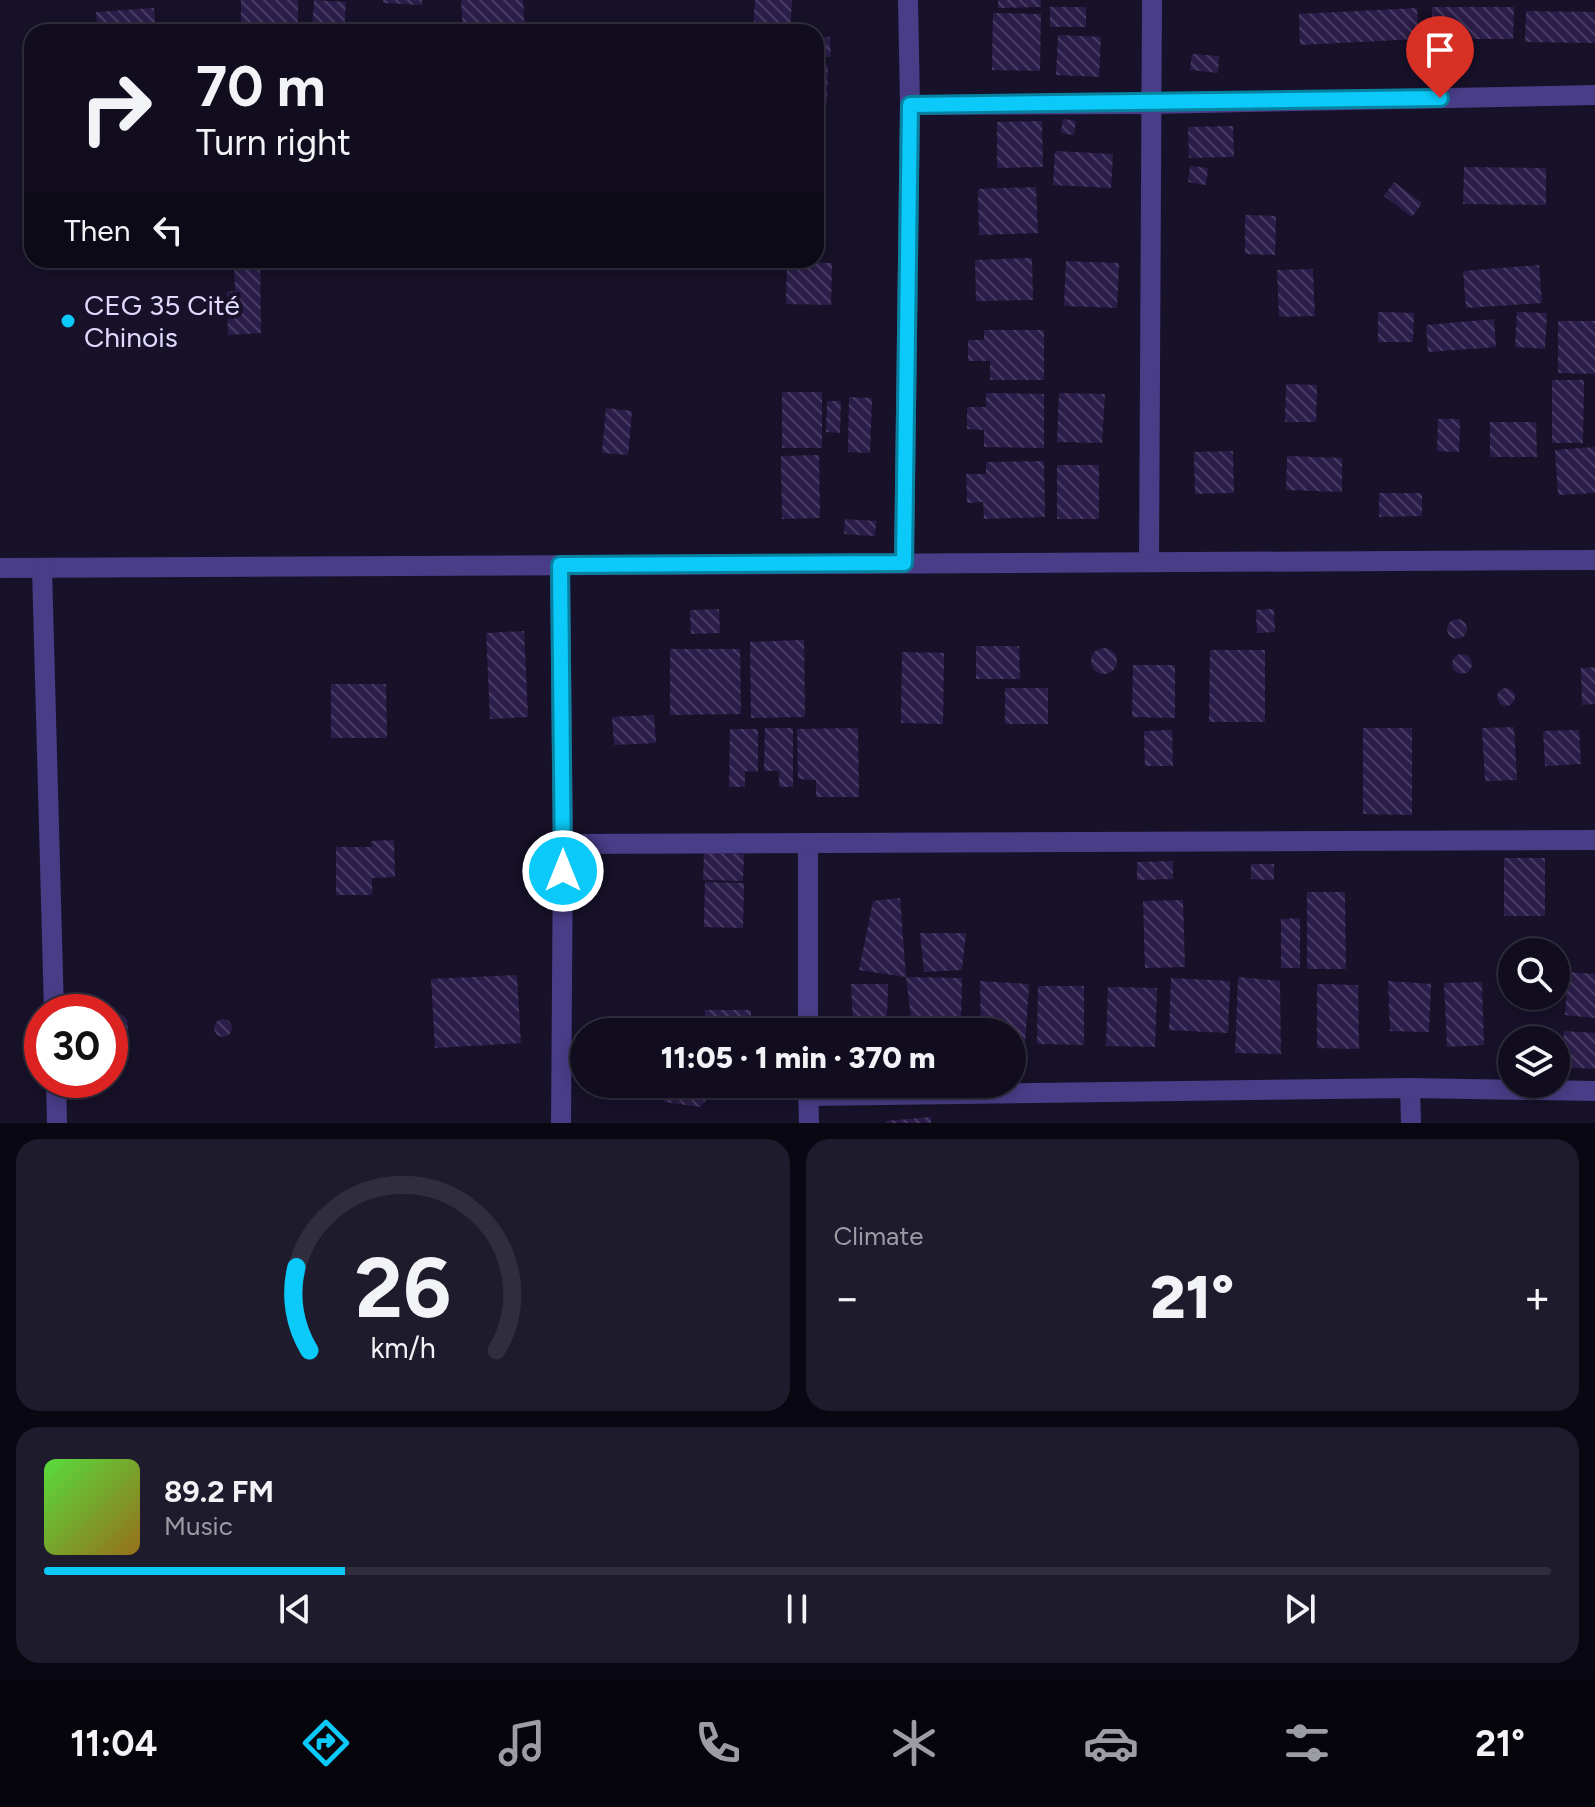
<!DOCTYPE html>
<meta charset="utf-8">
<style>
:root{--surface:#110d1f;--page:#1e1b2c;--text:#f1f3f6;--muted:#9c9ca4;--line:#302d3d;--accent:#0bc9f8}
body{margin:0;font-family:Figtree,sans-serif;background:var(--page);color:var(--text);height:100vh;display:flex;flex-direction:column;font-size:30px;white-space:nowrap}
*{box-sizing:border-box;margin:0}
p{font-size:26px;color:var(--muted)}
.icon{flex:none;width:44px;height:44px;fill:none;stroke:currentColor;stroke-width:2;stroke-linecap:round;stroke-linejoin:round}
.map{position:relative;height:1123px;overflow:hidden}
.side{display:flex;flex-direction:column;gap:16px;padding:16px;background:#090711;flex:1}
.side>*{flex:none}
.banner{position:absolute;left:24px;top:24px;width:800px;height:244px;border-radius:24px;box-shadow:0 4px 12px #0003,0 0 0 2px var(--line);background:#110d1f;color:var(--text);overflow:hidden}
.tools{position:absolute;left:1498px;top:938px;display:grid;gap:16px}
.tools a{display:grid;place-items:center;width:72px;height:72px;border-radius:50%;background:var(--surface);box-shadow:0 4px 12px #0003,0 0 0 2px var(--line);font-size:40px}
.speed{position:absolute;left:24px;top:994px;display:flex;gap:16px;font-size:40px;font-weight:700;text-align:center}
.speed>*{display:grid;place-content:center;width:104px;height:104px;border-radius:50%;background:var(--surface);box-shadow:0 4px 12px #0003,0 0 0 2px var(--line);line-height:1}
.speed .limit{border:12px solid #d22;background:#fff;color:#111}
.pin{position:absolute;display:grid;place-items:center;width:68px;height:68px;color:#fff;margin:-82px -34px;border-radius:50% 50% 50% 0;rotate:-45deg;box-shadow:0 0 8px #0007}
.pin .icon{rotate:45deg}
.me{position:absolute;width:88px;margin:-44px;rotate:0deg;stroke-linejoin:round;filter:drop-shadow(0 0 6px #0008)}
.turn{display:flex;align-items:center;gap:28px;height:168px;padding:0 40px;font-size:36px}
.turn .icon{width:104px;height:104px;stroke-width:2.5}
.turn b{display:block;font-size:56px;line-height:68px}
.then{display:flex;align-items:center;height:76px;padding:0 40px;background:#0003;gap:16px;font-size:30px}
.big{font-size:60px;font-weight:800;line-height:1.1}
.side .tile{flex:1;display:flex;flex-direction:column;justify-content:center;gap:12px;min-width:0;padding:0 28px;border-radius:24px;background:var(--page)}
.side .dial{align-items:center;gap:0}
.dial svg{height:208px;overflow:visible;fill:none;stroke:var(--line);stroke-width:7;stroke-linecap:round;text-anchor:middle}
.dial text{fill:var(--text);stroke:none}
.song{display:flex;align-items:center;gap:24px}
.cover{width:96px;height:96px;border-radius:12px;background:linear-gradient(135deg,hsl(110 70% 55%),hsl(40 70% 35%))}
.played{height:8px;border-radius:4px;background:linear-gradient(90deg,var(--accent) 20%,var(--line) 20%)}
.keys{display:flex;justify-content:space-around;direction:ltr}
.heat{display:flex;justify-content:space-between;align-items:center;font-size:44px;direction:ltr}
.side .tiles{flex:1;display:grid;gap:16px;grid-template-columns:1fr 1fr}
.tile:last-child{grid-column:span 2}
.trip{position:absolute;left:570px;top:1018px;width:456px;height:80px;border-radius:40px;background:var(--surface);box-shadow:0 4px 12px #0003,0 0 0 2px var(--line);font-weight:800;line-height:80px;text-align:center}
.tabs{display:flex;height:128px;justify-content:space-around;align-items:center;background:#07050c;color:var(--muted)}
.tabs .icon{width:56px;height:56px}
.tabs .current{color:var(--accent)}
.tabs b{font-size:36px;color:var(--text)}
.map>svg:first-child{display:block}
</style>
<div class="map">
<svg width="1595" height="1123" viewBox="0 0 1595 1123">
<defs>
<pattern id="building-back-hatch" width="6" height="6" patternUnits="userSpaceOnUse" patternTransform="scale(2)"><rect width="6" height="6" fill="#2b1d49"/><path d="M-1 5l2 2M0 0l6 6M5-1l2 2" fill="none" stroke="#493d64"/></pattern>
</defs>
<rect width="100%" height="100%" fill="#171129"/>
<g fill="url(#building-back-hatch)">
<rect x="241" y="0" width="57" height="32"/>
<polygon points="314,0 346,2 344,32 312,32"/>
<polygon points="383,0 422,0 422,5 383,3"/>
<polygon points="461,0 523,0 525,32 463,32"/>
<polygon points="755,0 792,0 790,32 753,30"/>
<polygon points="998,0 1041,0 1041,7 998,8"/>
<rect x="1050" y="7" width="36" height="20"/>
<polygon points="1432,7 1514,7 1513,39 1432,39"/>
<polygon points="154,8 156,32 98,32 96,12"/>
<polygon points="1417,8 1419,39 1300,45 1299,14"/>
<polygon points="1526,11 1595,12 1595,43 1525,42"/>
<polygon points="993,13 1041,14 1040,71 992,70"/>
<polygon points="1058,35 1101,37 1099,77 1056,75"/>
<polygon points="816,37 830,37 831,57 816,57"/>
<polygon points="1192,54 1219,56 1218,73 1190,70"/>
<polygon points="816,65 828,65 827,103 816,103"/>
<polygon points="1063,119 1076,121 1074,135 1061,133"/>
<polygon points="1042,121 1043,167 997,168 997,122"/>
<polygon points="1233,126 1234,157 1189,158 1188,127"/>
<polygon points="1055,151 1113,154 1111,188 1053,185"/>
<polygon points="1190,166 1208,168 1206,185 1188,182"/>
<polygon points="1464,167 1546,168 1546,205 1463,204"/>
<polygon points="1394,182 1422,203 1412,217 1384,196"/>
<polygon points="1036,187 1038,233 979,235 978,189"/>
<polygon points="816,195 823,196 820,255 816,255"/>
<polygon points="1245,215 1276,216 1275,255 1245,254"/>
<polygon points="1032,258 1033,300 976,301 975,260"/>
<polygon points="234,260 260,260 261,333 228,335 227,292 235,291"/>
<polygon points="1066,261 1119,263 1117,308 1064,306"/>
<polygon points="787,262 832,263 831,305 786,304"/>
<polygon points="1539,265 1542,303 1466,308 1463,271"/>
<polygon points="1313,269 1315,316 1279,317 1277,270"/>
<polygon points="1378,312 1414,313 1413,342 1378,342"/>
<polygon points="1517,312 1547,313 1545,349 1515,347"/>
<polygon points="1494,319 1496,347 1428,352 1426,325"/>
<polygon points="1558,321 1595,321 1595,374 1558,373"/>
<polygon points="984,330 1044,330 1044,380 990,380 990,361 968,361 968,340 984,340"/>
<polygon points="1552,380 1584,380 1583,443 1552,443"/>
<polygon points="1286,384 1317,385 1316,422 1285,422"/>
<rect x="782" y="392" width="40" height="56"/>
<polygon points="986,393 1044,394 1044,448 984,447 984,430 967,429 967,407 986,407"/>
<polygon points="1059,393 1105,394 1102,443 1057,442"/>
<polygon points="849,397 872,398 870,453 848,452"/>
<polygon points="827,401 841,401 840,433 826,432"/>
<polygon points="606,408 632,411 628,455 602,453"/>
<polygon points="1438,419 1460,419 1459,452 1437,451"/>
<polygon points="1490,422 1536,422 1537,457 1490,457"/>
<polygon points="1595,447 1595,493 1558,495 1555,450"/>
<polygon points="1233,451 1234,493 1195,494 1194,452"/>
<polygon points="819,455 820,518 782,519 781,456"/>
<polygon points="1287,456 1342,458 1342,492 1286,490"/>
<polygon points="1044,461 1045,517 984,519 983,502 967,503 966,474 986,474 986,462"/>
<rect x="1057" y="465" width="42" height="54"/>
<polygon points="1379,493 1422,493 1422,516 1379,517"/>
<polygon points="845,519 876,521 875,536 844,534"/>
<polygon points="719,609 720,633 691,634 690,610"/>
<polygon points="1274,609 1275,632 1257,633 1256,610"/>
<circle cx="1457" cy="629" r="10"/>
<polygon points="524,631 528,717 490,719 486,633"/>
<polygon points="804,640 805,717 751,718 750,642"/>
<polygon points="976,646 1019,646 1020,679 976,679"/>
<circle cx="1104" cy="661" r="13"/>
<polygon points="670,649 740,649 741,714 670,715"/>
<polygon points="1210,650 1265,650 1265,722 1209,722"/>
<polygon points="902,652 944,653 943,724 901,723"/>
<circle cx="1462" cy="664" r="10"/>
<polygon points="1133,665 1175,665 1175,718 1132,717"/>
<polygon points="1595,667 1595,704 1582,705 1581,668"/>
<polygon points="331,684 386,684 387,738 331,738"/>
<rect x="1005" y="688" width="43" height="36"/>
<circle cx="1506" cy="697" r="9"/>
<polygon points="654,715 656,743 614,745 612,717"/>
<polygon points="1514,727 1517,780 1485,781 1482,728"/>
<polygon points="765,728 793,728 793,787 779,787 779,771 764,771"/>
<polygon points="858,728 859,797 816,797 816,780 798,779 797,729"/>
<polygon points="1363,728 1412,728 1412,815 1363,814"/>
<polygon points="730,729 758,729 758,772 745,771 745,787 729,787"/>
<polygon points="1172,730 1173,766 1145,766 1144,731"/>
<polygon points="1579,730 1581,764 1545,766 1543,731"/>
<polygon points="394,840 395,877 372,878 372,895 336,895 336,847 372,847 371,841"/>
<polygon points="704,853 744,854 743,881 703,880"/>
<rect x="1504" y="858" width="41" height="58"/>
<polygon points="1173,861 1173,879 1137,880 1137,862"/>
<polygon points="1251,864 1274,864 1274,880 1251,879"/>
<polygon points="705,882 744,883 743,928 704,927"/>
<polygon points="1307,892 1345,892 1346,969 1307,969"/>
<polygon points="900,898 906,977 859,970 873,901"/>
<polygon points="1183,900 1185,967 1145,968 1143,901"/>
<polygon points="1300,918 1300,968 1281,968 1281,919"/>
<polygon points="920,933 966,933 962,970 924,972"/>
<polygon points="1568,972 1595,974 1595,1018 1565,1015"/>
<polygon points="517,975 521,1043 435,1048 431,979"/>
<polygon points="906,977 962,978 961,1032 913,1032"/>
<polygon points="1238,977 1280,981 1281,1054 1235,1053"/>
<polygon points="1171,978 1230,981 1228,1033 1169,1030"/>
<polygon points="980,981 1029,984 1025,1044 1012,1044 1012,1032 981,1030"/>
<polygon points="1388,981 1431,984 1429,1032 1390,1031"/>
<polygon points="1482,982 1484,1045 1447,1047 1444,983"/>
<polygon points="851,984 888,984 887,1018 853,1021"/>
<polygon points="1317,984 1358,985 1359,1049 1317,1048"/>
<polygon points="1038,986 1084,986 1084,1045 1037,1044"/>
<polygon points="1108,987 1157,988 1155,1047 1106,1046"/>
<rect x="705" y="1010" width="46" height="22"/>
<polygon points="113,1014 121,1014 127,1019 128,1029 121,1036 110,1035 110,1015"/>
<circle cx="223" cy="1028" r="9"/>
<polygon points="688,1025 689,1032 652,1032 652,1030"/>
<polygon points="1564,1031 1595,1033 1595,1069 1561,1067"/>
<polygon points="665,1084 673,1084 719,1086 700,1107 664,1102"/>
<polygon points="931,1117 931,1123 886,1123 886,1121"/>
</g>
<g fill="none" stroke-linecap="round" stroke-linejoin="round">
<g stroke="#483d86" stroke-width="20">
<polyline points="910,105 1152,104 1595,95"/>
<polyline points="1149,562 1152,0"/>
<polyline points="904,563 910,105 908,0"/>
<polyline points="560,565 563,844 561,1123"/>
<polyline points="0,568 1595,560"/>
<polyline points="42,568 54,1012"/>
<polyline points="808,843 808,1032"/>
<polyline points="563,844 1595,840"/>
<polyline points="56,1080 57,1123"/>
<polyline points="808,1084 809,1123"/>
<polyline points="1410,1088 1411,1123"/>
<polyline points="808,1096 1410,1088 1595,1091"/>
</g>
</g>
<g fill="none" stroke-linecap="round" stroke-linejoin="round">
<defs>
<polyline id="route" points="563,871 560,565 904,563 910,105 1440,98"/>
</defs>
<use href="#route" stroke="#0783a1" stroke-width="20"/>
<use href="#route" stroke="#0bc9f8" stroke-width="14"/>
</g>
<circle fill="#0bc9f8" stroke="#171129" stroke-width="3" cx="68" cy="321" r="8"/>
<g text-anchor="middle" stroke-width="8" stroke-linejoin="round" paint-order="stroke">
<g font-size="28" fill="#e1dafe" stroke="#171129" text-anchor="start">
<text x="84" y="315">CEG 35 Cité<tspan x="84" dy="32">Chinois</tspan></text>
</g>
</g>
</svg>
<div class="tools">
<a><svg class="icon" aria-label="search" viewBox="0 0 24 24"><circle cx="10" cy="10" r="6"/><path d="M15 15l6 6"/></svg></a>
<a><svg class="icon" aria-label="layers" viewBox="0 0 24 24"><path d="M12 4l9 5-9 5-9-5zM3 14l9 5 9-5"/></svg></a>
</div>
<div class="speed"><div class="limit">30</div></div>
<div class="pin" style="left:1440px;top:98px;background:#d93025"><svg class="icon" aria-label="arrive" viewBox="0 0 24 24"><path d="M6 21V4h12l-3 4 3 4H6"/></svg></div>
<svg class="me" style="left:563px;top:871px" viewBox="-20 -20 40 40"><circle r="17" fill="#0bc9f8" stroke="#fff" stroke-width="3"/><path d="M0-11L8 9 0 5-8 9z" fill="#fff"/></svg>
<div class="trip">11:05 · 1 min · 370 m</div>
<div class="banner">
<div class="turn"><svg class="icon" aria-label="right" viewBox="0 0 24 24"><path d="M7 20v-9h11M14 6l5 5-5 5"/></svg><div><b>70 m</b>Turn right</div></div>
<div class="then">Then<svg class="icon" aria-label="left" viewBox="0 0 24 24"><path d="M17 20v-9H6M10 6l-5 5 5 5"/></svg></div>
</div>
</div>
<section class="side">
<div class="tiles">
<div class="tile dial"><svg viewBox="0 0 100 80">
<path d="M14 69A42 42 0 1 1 86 69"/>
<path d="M14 69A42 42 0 0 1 9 37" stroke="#0bc9f8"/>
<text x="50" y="56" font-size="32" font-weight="700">26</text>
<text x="50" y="72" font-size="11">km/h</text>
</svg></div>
<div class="tile"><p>Climate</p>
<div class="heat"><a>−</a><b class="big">21°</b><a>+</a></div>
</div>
<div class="tile">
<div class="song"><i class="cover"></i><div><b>89.2 FM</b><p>Music</p></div></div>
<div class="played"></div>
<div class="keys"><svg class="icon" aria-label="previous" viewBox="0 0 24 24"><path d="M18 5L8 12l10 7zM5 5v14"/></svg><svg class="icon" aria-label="pause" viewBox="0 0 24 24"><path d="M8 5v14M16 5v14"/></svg><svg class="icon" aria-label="next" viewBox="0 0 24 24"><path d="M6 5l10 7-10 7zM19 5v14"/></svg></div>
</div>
</div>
</section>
<nav class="tabs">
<b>11:04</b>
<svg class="icon current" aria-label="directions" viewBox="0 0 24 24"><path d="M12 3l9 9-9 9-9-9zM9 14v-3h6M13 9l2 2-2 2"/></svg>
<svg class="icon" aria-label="music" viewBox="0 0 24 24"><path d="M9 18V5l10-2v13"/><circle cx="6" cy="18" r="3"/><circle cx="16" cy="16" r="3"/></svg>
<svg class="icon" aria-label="phone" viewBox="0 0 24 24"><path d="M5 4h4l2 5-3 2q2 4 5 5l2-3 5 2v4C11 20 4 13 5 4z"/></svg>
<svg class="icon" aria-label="climate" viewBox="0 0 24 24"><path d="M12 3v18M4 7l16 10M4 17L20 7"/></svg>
<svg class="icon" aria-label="car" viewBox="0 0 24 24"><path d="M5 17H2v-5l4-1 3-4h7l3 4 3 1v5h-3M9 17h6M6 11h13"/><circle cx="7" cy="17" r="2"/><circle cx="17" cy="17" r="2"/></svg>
<svg class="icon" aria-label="filters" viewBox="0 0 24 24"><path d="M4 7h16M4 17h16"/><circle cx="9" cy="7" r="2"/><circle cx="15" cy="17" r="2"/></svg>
<b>21°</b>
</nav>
